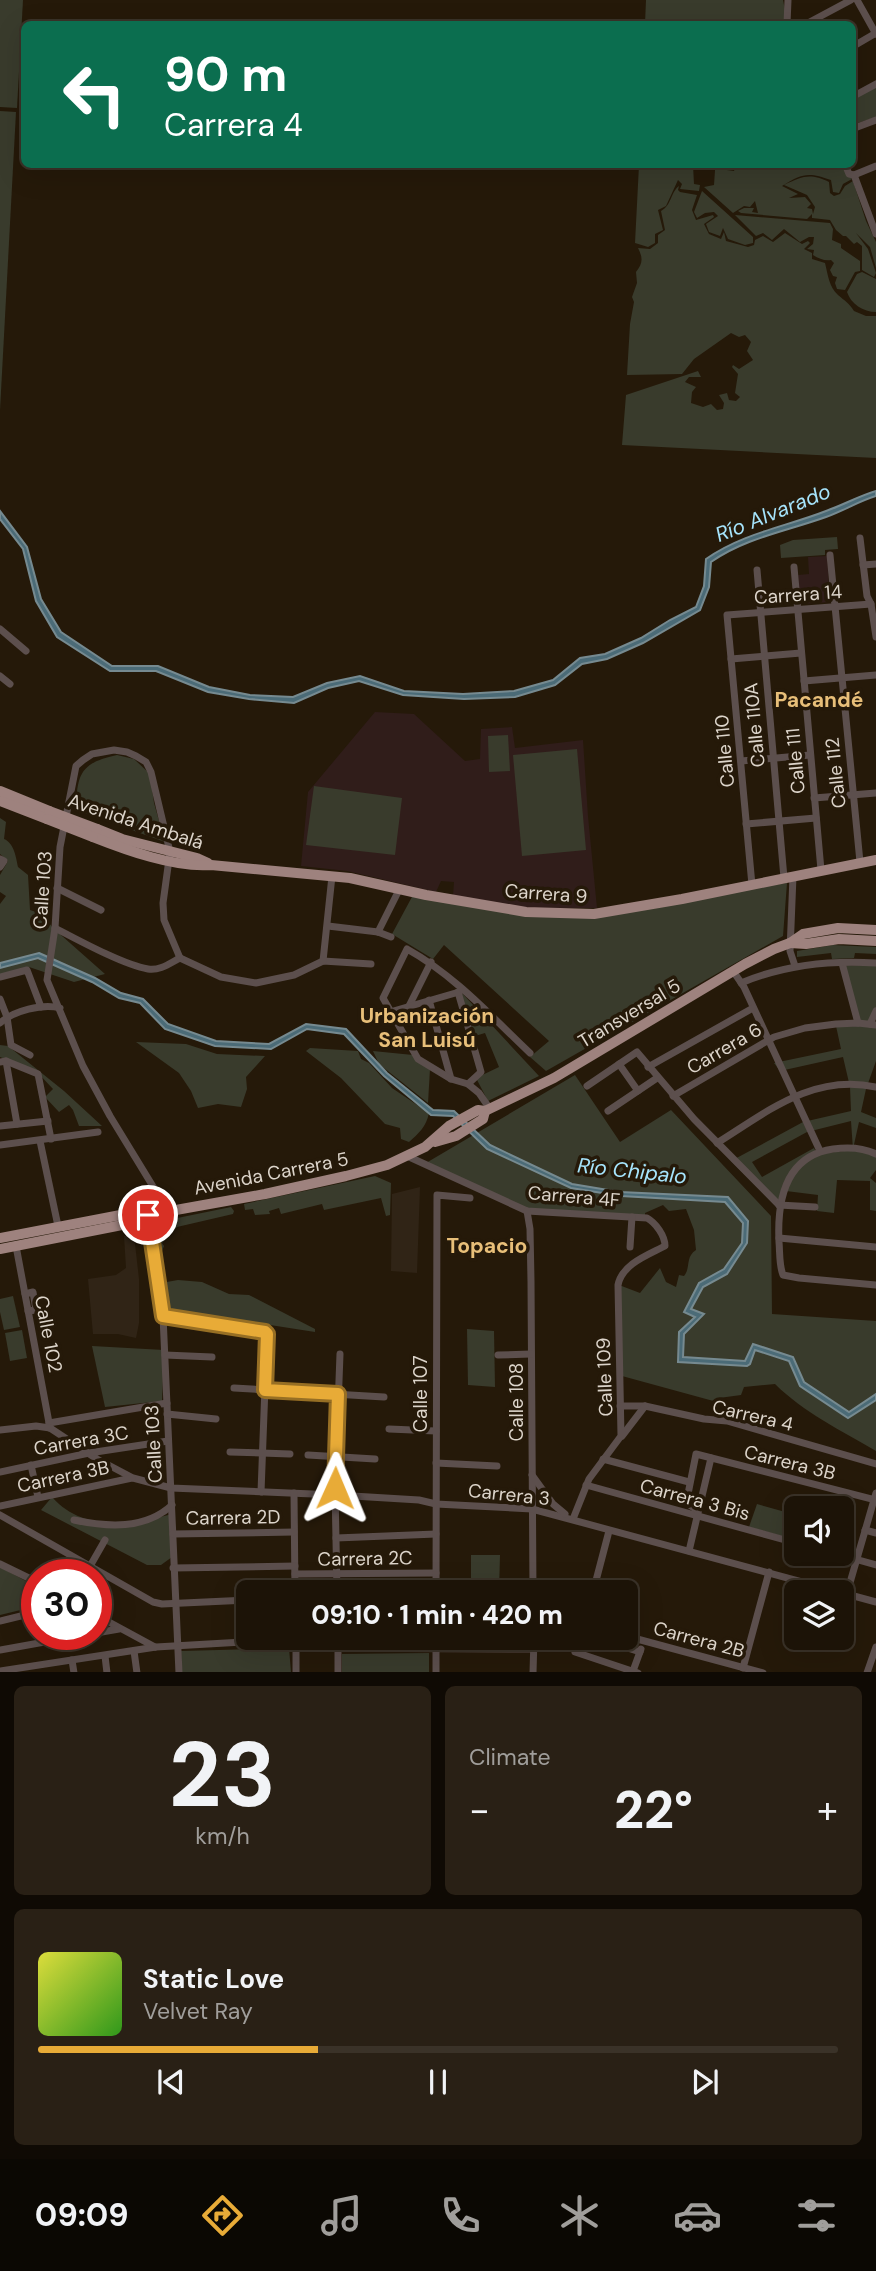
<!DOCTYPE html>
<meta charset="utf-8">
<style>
:root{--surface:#1c1307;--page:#292015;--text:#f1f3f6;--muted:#a09e9b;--line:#3a3228;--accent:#e8ab37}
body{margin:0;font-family:"DM Sans",sans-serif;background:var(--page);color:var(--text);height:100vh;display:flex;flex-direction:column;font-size:26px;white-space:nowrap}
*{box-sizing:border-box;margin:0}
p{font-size:23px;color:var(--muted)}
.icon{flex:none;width:38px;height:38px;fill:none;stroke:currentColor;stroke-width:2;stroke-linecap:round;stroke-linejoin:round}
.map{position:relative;height:1672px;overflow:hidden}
.side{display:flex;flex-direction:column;gap:14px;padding:14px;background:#0f0a04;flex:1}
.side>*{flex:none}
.guide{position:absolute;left:21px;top:21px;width:835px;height:147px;border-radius:10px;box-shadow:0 7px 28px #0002,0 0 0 2px var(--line);background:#0b6e4f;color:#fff;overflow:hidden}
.controls{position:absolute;left:784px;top:1496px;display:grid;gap:14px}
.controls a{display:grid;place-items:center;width:70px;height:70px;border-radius:10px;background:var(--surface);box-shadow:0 7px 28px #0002,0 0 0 2px var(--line);font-size:35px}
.speed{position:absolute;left:21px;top:1559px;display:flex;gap:14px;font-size:35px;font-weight:700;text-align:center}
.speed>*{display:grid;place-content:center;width:91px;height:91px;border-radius:50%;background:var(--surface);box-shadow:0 7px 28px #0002,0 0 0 2px var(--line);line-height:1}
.speed .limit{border:10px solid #d22;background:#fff;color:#111}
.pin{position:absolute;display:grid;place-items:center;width:60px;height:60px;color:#fff;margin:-30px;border:4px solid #fff;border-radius:50%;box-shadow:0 2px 7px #0007}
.me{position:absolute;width:77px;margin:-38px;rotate:1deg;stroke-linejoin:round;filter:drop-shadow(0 0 5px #0008)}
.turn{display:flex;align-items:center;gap:24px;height:147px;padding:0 28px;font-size:32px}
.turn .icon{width:91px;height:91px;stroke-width:2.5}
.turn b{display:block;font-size:49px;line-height:60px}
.big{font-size:52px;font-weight:800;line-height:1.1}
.side .tile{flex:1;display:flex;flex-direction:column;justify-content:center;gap:10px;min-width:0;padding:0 24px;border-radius:10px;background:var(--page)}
.side .dial{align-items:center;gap:0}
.dial b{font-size:91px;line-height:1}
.song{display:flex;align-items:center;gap:21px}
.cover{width:84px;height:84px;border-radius:10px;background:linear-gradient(135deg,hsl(60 70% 55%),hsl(110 70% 35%))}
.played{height:7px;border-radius:4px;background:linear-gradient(90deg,var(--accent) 35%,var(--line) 35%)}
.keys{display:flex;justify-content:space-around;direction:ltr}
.heat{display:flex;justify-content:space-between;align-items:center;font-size:38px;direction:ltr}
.side .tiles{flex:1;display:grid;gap:14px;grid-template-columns:1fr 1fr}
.tile:last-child{grid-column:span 2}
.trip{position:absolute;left:236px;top:1580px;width:402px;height:70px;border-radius:10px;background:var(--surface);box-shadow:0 7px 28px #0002,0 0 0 2px var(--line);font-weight:800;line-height:70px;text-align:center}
.menu{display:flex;height:112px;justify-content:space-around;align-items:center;background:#0b0803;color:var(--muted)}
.menu .icon{width:49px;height:49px}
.menu .selected{color:var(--accent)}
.menu b{font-size:32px;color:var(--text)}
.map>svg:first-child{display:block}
</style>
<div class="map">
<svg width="876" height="1673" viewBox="0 0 876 1673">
<rect width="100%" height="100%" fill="#251909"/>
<g fill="#302416">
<polygon points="420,1187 417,1273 391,1271 392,1194"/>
<polygon points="134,1235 139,1279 139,1323 136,1338 118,1334 93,1334 88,1279 116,1275 126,1268 124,1236"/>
</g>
<g fill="#301d1a">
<polygon points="827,556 830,602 800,604 798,575 809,574 808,557"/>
<polygon points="375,712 414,714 465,761 480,759 481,729 512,727 515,748 583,740 588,816 597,908 526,908 453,896 454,882 441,881 436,892 347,871 301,866 308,792"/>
</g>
<g fill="#393b2c" fill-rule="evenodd">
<polygon points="0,0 23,0 17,108 0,107"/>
<polygon points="646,0 783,0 788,24 645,24"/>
<polygon points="876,86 876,117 852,125 852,99"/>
<polygon points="0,111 16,112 0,410"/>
<polygon points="639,165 693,165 694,184 700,185 699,191 680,189 682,184 678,180 666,206 658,210 663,230 655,234 655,243 648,247 635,243"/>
<path d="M736,165H841L852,179L843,184L839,193L833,192L831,180C809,172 802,173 782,186L798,194L789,198L805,197L811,204L807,208L812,209L813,214L815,207L807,195L784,185C803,176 810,173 829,182L830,193L834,196L840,194L845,186L853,181L866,221L876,242V268L870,247L856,233L868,249L876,273L874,277L862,270V246L857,242L854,244L846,236H843L836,230L830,220L812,218V214L807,219L741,213L738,211L744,208H754L752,212L758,213L755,201L750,207L744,206L733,213L704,187L714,185L715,170L720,169L734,171Z"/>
<path d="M679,186L678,190L680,192L697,195L692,210L696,220L713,215L714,217L704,224L709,234L721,239L724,232L726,241L748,247L754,245L755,240L763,236L773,242L785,233L802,244L808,241L810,243L804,249L812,253V259L825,263C828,275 829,287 838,295C845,301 849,303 854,311L866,316H876V458L622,445L626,395L698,371L701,377H689L685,382L696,387L692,392L691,403L703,407L711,404L717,410L723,409L724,403L719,395L727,393L729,400L736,401L740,397L735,393L738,374L732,367L733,365L739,369L753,360L747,351L751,342L745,335L739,337L731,333L694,359L682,374L627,375L630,324L634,302L632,297L637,283L636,272C643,263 643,258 638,248L650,249L658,243V235L665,230L661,211C672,205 670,193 679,186Z"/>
<polygon points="702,191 753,237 753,243 745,245 728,239 723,228 720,236 709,232 706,224 718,216 714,212 705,213 697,218 694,212"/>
<path d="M735,215L830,223L833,229L832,240L841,244V248L860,261V271L855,272L845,290L837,289L835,283L837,277L833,276L830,270L834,263L831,260C825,261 819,259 813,255L814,250L807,249L813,244L814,237H809L800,242L784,229L772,240L763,233L756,236Z"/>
<path d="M862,272L876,279V312C863,312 851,304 847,292L857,274Z"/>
<polygon points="837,537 838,549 825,550 825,555 781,558 780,545 793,540"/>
<polygon points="508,735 510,771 489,772 488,736"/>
<polygon points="577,749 586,850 522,856 513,755"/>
<path d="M117,755L134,759L150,774L154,803L165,842L76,810C77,774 80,763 117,755Z"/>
<polygon points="314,786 402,798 395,855 306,845"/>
<path d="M0,818L6,822L4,839C14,843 16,857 18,867L28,875L30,910L42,914L53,928L105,974L74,982L29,967L0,975V904L6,896L0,892V875L8,861L0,854Z"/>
<polygon points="787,883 783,936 546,1071 530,1057 549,1041 444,945 433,959 392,934 413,895 541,917"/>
<polygon points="833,945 876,947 876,954 855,953 854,958 832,959 831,953 797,957 797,951"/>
<path d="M841,965L876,966V1017L874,1025L876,1026V1061L866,1089L861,1112L876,1118V1128L859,1122L853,1149L876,1156V1170L870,1178L876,1183V1211L870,1210V1181L837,1180L834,1213L817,1211L818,1195L786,1191L778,1208L731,1161L803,1122L851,1111L850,1087L843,1057L780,1071L774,1063L841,1049L836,1026L855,1024ZM851,1121L853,1150L817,1154L814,1148L762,1177L752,1162L807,1132Z"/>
<polygon points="460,991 539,1076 488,1101 476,1078 499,1067 485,1033 475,1036"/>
<polygon points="136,1042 186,1044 217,1054 265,1056 246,1077 247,1089 241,1107 218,1104 198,1108 191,1091 179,1073"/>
<polygon points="0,1045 8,1046 64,1091 102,1126 79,1126 73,1110 69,1105 59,1112 45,1097 53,1089 38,1073 0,1057"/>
<path d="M310,1048L358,1051L361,1059L369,1063L392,1088L429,1113C426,1127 419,1133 409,1142L401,1139L400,1128L385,1124L341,1078L306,1051Z"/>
<polygon points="373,1051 413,1055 430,1069 428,1103 379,1064"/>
<path d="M575,1075L620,1142L671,1110L771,1216L772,1314L876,1321V1451C842,1431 803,1412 775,1384L744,1387L741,1395L719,1398L717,1402L622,1376L619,1285L640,1293L660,1268L666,1282L676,1287L679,1275L684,1276C691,1268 685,1257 696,1250L694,1230L686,1209L669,1211L663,1205L645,1213V1217L530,1212L426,1163Z"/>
<polygon points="375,1176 391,1183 390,1215 386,1216 381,1198 324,1210 322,1204 281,1214 279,1208 269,1211 270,1214 255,1215 253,1209 245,1210 244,1204"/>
<polygon points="231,1207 234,1211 233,1214 177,1227 162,1243 164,1246 159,1259 158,1259 153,1223"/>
<polygon points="178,1280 202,1282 229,1294 249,1295 315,1329 315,1332 169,1309 161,1292 161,1283"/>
<polygon points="13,1296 20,1327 4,1330 0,1312 0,1299"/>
<polygon points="467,1329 494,1331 495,1387 468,1385"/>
<polygon points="22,1330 27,1358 10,1361 5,1333"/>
<polygon points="92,1346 164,1350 162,1401 105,1407"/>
<path d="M52,1497C83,1532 131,1525 172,1514V1557L161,1565H147L41,1510Z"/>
<polygon points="757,1504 796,1515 796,1540 749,1527"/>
<polygon points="471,1555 500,1555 499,1592 471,1592"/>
<polygon points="0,1567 37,1587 37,1606 0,1615"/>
<polygon points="289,1648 291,1672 182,1672 181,1651"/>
<polygon points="429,1653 429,1672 342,1672 342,1654"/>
</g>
<g fill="#4b6b77" stroke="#768a90" stroke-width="2">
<path d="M876,491V496C859,501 843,511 826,517C787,531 745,538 711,562L709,587L700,610L643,643L607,659L582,664L555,685L515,697L464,699L403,695L359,681L328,688L294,703L249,699L208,692L156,671H110L57,637L36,601L23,549L0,519V511L27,547L41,599L61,632L112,666H158L209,687L250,695L293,697L327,683L360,676L404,691L463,694L514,691L553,680L580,658L605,654L641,638L670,620L696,607L704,586L706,559C743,533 785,527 826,511C843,505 859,496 876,491Z"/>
<polygon points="39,953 95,978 121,993 143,999 168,1024 216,1041 269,1044 306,1024 346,1029 387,1073 433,1110 454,1111 490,1145 572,1184 620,1192 728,1197 748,1221 747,1243 727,1274 703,1287 691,1309 704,1314 684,1334 683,1357 745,1361 753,1344 793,1357 804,1382 849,1412 876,1394 876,1400 848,1418 800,1386 789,1361 755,1350 750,1364 747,1366 678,1362 679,1332 695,1317 684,1312 699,1283 724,1269 742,1243 743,1223 725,1202 621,1196 571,1188 487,1149 453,1116 431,1115 384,1076 344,1034 307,1029 271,1049 215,1046 165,1029 140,1003 119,998 92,982 38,958 0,968 0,963"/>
</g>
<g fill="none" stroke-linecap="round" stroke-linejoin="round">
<g stroke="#5c4f4d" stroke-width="7">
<polyline points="857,0 876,34"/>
<polyline points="787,24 788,0"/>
<polyline points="806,24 851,0"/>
<polyline points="852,47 876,33"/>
<polyline points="852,97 876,84"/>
<polyline points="852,129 876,120"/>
<polyline points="845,164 849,174 854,175 876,234"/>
<polyline points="854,175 876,166"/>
<polyline points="860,538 867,596 871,604 876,637"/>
<polyline points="830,555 860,862"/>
<polyline points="863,565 876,564"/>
<polyline points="794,567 821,870"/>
<polyline points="757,570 784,878"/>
<polyline points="0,629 26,651"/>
<polyline points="731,659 801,653"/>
<polyline points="0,676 10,684"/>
<polyline points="804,681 876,675"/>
<polyline points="741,761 810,755"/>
<polyline points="814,798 876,793"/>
<polyline points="746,824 816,818"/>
<polyline points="0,859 4,861 0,867"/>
<polyline points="793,876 790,951 795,966"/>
<polyline points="752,885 727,615 871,604"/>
<polyline points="57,888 101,910"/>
<polyline points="328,926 378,932 391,937"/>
<path d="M55,928C78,940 124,965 148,969C160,971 170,963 180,958"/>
<polyline points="378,932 399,890"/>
<polyline points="180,958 221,977 256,983 294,975 323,961 371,964"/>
<polyline points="323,961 332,876"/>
<polyline points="842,963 858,1023"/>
<polyline points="733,971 744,987 820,1151"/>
<polyline points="0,977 27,970 41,1007"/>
<path d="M741,983C784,965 830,960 876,963"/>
<polyline points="458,992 481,1072 468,1084"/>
<polyline points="0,999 7,1017 11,1045 30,1055"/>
<polyline points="429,1000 451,1079"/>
<polyline points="409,1006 431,962"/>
<polyline points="390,1012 459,992"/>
<path d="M0,1023C13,1011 43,1003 60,1008"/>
<polyline points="870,1024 876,1011"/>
<polyline points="6,1061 17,1124"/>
<polyline points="0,1062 6,1061 38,1074 51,1139"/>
<polyline points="619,1064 638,1091"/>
<polyline points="648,1067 753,1008"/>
<polyline points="587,1086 637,1052 694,1119 779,1205"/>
<polyline points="673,1096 774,1037 805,1028 836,1024 858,1023 876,1025"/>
<path d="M490,1109L479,1093L468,1084L451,1079L418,1059L383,998L407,949C454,975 491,1016 530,1053"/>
<polyline points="608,1111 657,1078"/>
<polyline points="0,1126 48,1121"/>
<polyline points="40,1141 58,1226"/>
<path d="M717,1143C767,1112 813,1073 876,1087"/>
<polyline points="0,1145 98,1132"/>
<path d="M876,1154C862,1147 848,1147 833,1149C785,1156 777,1201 779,1242C780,1253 779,1265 783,1275L799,1278L876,1285"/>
<path d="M407,1156L527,1211L647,1218C656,1223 665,1236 665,1246C648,1255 622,1264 618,1285L621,1436L589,1479L573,1519"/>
<polyline points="779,1205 815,1207"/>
<polyline points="168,1211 110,1116 83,1066 47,980 55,928 60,847 76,766 83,760 92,754 114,750 127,752 136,756 146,762 151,772 170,852 163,903 164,920 180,958"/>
<polyline points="527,1211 530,1229 531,1281 533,1592"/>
<polyline points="148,1215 163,1316 179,1673"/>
<polyline points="779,1238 876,1247"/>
<polyline points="16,1246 50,1428"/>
<polyline points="630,1247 632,1217"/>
<polyline points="25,1294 33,1292 36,1310 28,1311"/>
<polyline points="163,1316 267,1334 261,1492"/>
<polyline points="165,1355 212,1357"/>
<polyline points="498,1355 531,1354"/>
<polyline points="234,1388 384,1397"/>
<polyline points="620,1406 645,1406 704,1419 727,1421 876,1464"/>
<polyline points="167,1414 216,1419"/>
<polyline points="49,1423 167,1403"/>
<polyline points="389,1429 436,1431"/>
<polyline points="0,1430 36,1426 50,1428 97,1459 133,1478 171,1488 336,1495 419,1500 436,1504 532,1509 876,1602"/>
<polyline points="622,1436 645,1406"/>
<polyline points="230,1452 290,1454"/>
<polyline points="308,1455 375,1459"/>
<polyline points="603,1459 689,1482"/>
<polyline points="436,1463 497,1466"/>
<polyline points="31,1465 38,1497"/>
<polyline points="0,1472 89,1453 168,1441"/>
<polyline points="532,1475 553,1504 565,1514"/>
<polyline points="586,1485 796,1543"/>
<polyline points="294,1493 295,1592"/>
<polyline points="0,1506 132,1478"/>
<polyline points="698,1511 688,1504 687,1499 696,1454 876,1500"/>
<polyline points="0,1515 153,1602 162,1604 248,1600"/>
<path d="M74,1520C107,1527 145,1530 172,1505"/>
<polyline points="865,1530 876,1533"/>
<polyline points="173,1534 294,1532"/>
<polyline points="336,1538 436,1534"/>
<polyline points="689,1551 711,1458"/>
<polyline points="837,1554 876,1565"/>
<polyline points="0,1564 37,1582"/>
<polyline points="173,1568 295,1566"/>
<polyline points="295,1574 436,1573"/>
<polyline points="85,1575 105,1540"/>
<polyline points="337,1592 335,1488 340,1354"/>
<polyline points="436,1592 437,1195 470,1198"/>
<polyline points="593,1592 609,1531"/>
<polyline points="847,1593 876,1493"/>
<polyline points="96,1615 155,1647"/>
<polyline points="0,1621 37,1612"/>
<polyline points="96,1633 119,1629"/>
<polyline points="626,1636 763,1673"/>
<polyline points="338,1638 338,1673"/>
<polyline points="436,1638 436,1673"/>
<polyline points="580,1638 575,1652 638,1673"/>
<polyline points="597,1638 640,1652"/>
<polyline points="296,1646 296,1673"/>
<polyline points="296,1648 534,1649"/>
<polyline points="0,1650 89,1634"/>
<polyline points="134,1651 137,1673"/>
<polyline points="105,1656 107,1673"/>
<polyline points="72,1660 74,1673"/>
<polyline points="743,1668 769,1572"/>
<polyline points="0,1671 156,1647 296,1639"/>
<polyline points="633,1671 641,1649"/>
<polyline points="533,1673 534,1638"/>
<polyline points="867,1673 876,1647"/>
</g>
<g stroke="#9e827e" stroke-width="10">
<polyline points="0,791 49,811"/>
<polyline points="0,801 47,819"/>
<polyline points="97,829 122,839 197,858 208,863"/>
<path d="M93,837C126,850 175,868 211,865L350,878L426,895L526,912L594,914L682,899L876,860"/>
<polyline points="790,943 806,944 839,939 876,941"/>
<polyline points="435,1142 456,1136 483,1119 485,1111"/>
<polyline points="0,1238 131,1213 139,1217"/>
<polyline points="0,1249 132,1223 139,1217 148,1215 265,1194 346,1176 387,1165 425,1147 449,1126 478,1110 485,1111 554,1078 745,964 774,949 790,943 803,934 838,928 876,930"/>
</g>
<g stroke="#9e827e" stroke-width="10">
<polyline points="49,811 97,829"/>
<polyline points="47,819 93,837"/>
</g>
</g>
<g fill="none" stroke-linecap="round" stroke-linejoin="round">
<defs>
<polyline id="route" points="148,1215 163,1316 265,1332 267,1334 265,1390 338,1394 335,1488"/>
</defs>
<use href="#route" stroke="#976f24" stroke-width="18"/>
<use href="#route" stroke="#e8ab37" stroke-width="12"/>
</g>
<g text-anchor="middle" stroke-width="7" stroke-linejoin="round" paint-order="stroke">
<g font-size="19" fill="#dcd4ca" stroke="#251909">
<text transform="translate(798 594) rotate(-4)" y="7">Carrera 14</text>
<text transform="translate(754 725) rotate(-95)" y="7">Calle 110A</text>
<text transform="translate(724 751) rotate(-95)" y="7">Calle 110</text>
<text transform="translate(795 761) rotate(-95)" y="7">Calle 111</text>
<text transform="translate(835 773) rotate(-96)" y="7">Calle 112</text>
<text transform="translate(136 821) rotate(18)" y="7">Avenida Ambalá</text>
<text transform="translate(42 890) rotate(-86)" y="7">Calle 103</text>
<text transform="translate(546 893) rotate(4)" y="7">Carrera 9</text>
<text transform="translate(629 1013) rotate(-31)" y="7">Transversal 5</text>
<text transform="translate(724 1048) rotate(-30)" y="7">Carrera 6</text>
<text transform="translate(271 1173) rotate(-11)" y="7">Avenida Carrera 5</text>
<text transform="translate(574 1196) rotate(5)" y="7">Carrera 4F</text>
<text transform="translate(49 1334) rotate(79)" y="7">Calle 102</text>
<text transform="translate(604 1377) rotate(-92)" y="7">Calle 109</text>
<text transform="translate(420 1394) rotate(-90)" y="7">Calle 107</text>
<text transform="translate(516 1402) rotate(-90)" y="7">Calle 108</text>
<text transform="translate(753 1415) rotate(13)" y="7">Carrera 4</text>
<text transform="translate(81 1440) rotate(-10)" y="7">Carrera 3C</text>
<text transform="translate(153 1444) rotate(-93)" y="7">Calle 103</text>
<text transform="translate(790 1462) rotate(14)" y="7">Carrera 3B</text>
<text transform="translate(63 1476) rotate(-12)" y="7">Carrera 3B</text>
<text transform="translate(509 1494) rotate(6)" y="7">Carrera 3</text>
<text transform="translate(695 1499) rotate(15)" y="7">Carrera 3 Bis</text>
<text transform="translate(233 1517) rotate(-1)" y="7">Carrera 2D</text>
<text transform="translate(365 1558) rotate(-1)" y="7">Carrera 2C</text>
<text transform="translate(699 1639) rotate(15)" y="7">Carrera 2B</text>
</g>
<g font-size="21" font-style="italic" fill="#a6e4fc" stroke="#251909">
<text transform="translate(773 513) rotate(-22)" y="7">Río Alvarado</text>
<text transform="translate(632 1171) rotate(6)" y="7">Río Chipalo</text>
</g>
<g font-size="21" font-weight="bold" fill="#e8bf79" stroke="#251909">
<text x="819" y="707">Pacandé</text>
<text x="427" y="1023">Urbanización<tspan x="427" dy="24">San Luisú</tspan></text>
<text x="487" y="1253">Topacio</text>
</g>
</g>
</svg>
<div class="controls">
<a><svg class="icon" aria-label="sound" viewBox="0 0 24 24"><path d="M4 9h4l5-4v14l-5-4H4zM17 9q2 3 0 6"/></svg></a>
<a><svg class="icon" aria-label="layers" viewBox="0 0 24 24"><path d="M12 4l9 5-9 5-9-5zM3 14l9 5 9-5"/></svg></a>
</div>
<div class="speed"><div class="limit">30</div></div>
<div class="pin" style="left:148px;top:1215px;background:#d93025"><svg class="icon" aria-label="arrive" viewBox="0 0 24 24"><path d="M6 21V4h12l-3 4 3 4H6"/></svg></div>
<svg class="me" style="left:335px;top:1488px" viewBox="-20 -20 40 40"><path d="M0-17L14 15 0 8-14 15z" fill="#e8ab37" stroke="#fff" stroke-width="4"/></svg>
<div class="trip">09:10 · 1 min · 420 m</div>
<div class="guide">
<div class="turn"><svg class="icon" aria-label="left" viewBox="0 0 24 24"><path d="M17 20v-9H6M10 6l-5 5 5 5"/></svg><div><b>90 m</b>Carrera 4</div></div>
</div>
</div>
<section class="side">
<div class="tiles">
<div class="tile dial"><b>23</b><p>km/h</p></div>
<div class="tile"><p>Climate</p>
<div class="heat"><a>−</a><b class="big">22°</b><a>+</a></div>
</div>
<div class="tile">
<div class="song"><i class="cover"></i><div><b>Static Love</b><p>Velvet Ray</p></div></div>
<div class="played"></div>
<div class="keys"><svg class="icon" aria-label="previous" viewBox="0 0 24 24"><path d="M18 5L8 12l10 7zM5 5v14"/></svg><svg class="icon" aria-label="pause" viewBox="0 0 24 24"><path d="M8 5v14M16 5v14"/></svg><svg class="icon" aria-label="next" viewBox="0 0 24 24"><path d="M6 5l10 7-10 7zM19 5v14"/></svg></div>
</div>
</div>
</section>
<nav class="menu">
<b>09:09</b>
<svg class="icon selected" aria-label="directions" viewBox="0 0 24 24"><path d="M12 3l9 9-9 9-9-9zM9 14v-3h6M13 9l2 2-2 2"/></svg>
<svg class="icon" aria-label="music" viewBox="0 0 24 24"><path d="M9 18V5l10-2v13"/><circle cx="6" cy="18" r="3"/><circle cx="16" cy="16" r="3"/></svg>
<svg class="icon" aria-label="phone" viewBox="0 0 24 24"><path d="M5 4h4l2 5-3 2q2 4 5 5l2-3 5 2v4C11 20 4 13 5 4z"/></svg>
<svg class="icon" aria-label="climate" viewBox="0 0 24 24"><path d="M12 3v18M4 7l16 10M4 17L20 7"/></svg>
<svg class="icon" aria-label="car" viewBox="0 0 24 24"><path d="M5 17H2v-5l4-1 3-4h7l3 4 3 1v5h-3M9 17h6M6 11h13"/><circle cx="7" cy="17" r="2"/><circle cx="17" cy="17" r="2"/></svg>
<svg class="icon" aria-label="filters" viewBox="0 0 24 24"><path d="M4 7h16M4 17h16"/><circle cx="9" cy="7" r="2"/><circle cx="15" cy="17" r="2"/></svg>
</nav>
